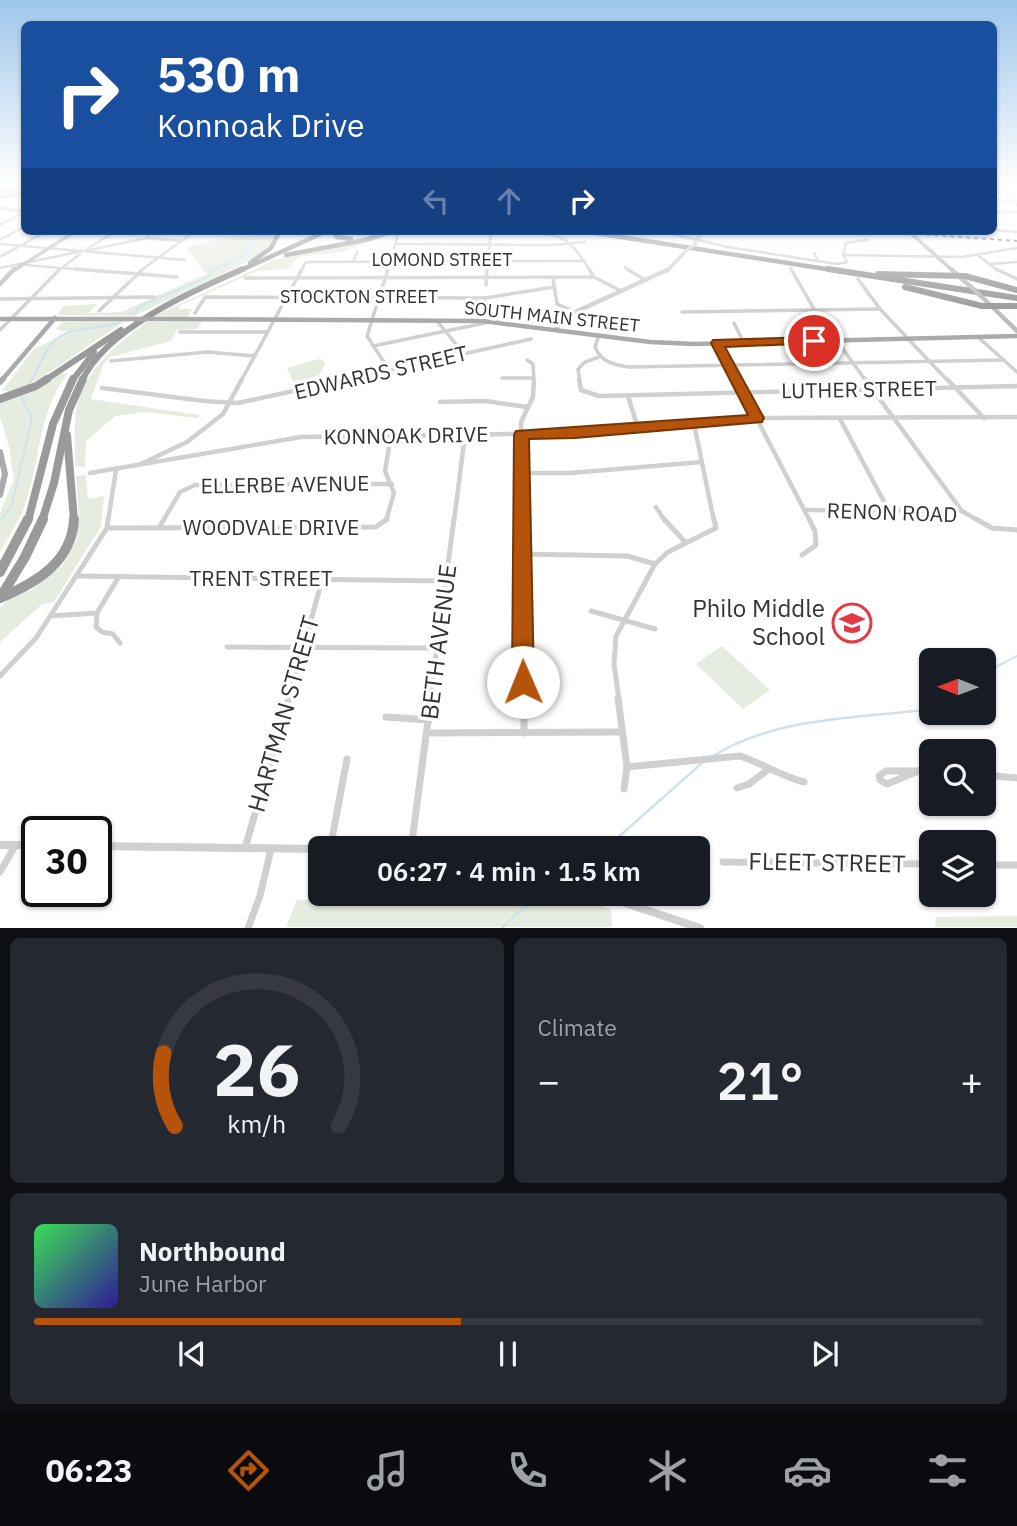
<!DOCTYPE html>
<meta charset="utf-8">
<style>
:root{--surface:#171b24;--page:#242831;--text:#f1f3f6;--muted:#9ea1a6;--line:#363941;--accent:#b45309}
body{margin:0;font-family:"IBM Plex Sans",sans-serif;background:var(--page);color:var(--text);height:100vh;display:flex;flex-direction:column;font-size:26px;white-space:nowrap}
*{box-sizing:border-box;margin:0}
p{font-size:23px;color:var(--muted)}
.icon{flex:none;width:38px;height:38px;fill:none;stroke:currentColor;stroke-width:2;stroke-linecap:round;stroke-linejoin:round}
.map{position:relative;height:928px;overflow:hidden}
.details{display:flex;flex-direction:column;gap:10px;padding:10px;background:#0d0f14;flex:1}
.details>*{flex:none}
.hud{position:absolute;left:21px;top:21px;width:976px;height:214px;border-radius:10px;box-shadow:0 2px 5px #0004;background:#1a4fa0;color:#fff;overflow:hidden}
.needle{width:46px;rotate:271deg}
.controls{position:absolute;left:919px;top:648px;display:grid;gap:14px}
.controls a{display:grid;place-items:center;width:77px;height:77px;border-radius:10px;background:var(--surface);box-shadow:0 2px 5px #0004;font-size:35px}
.speed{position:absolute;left:21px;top:816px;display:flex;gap:14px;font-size:35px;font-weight:700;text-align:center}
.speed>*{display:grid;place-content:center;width:91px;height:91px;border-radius:50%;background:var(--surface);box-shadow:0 2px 5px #0004;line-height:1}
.speed .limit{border:4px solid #111;border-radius:10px;background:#fff;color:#111}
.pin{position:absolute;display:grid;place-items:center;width:60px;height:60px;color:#fff;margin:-30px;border:4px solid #fff;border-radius:50%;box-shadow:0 2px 7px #0007}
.me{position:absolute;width:77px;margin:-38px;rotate:359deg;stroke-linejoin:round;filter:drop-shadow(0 0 5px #0008)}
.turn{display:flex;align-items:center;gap:24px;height:147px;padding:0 21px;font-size:32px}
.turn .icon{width:91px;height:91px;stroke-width:2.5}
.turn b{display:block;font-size:49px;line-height:60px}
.lanes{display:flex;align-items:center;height:66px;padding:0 21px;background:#0003;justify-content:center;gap:35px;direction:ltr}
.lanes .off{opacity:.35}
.big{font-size:52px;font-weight:600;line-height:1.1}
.details .widget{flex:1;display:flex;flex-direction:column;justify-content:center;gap:10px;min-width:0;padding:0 24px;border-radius:10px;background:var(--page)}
.details .dial{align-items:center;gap:0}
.dial svg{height:182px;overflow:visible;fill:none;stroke:var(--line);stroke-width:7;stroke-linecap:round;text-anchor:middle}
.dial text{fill:var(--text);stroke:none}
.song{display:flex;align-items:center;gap:21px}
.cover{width:84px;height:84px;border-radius:10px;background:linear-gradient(135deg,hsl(130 70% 55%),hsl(250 70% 35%))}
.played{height:7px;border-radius:4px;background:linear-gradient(90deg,var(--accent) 45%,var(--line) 45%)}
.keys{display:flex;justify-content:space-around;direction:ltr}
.heat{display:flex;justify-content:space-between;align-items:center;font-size:38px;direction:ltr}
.details .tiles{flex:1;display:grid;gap:10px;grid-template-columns:1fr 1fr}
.widget:last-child{grid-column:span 2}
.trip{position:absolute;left:308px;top:836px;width:402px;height:70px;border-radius:10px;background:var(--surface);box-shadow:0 2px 5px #0004;font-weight:600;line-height:70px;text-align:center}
.tabs{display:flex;height:112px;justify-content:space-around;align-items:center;background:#090b0e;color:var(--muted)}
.tabs .icon{width:49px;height:49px}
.tabs .on{color:var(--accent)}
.tabs b{font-size:32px;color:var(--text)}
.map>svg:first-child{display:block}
</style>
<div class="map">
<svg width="1017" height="928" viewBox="0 0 1017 928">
<rect width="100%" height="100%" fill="#fff"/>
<g fill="#e6ecdf">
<polygon points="256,231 278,231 268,249 253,259 134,316 58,315 63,306 97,304 89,313 121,312 206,274 186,247"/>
<polygon points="401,231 341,252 299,257 288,269 257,271 179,306 180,309 192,309 188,317 154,316 277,259"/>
<path d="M126,321C87,344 53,374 12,393L3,390L34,349L68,332L55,329L63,322Z"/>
<path d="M147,322H202L197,329L177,330L171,341L110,357L104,363L91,399L200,415L197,418L145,412L115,416L86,441L85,467H75C75,449 74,430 76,411C81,373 118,343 147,322Z"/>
<polygon points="319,359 323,360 325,364 319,375 294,384 287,368"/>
<path d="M68,373C36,413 41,467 22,513C16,526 7,539 0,551V513L14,479L9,446L0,417V403L32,392L58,374Z"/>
<polygon points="86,475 88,499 104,496 101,526 54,602 41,605 0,642 0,608 7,600 31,590 63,565 76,541 79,518 76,476"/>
<polygon points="722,646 770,690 743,709 696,664"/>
<polygon points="350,894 561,894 611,909 612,927 286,927 297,900 348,899"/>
<polygon points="1017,916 1017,927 935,927 936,917"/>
</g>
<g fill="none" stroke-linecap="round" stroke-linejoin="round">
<g stroke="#cfe2ee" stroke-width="2">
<polyline points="135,314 138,307 208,277 215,269 245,255 253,241 273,231"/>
<path d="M27,386C38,374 41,356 52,343C68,325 98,330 119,323"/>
<polyline points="0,522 12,504 32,418 21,397"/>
<polyline points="984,673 1017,656"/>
</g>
<g stroke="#cfe2ee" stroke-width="2.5">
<path d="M713,756C778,716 857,719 931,709"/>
<polyline points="605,849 702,763"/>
<polyline points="502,928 521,910 546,894"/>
</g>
<g stroke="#d0d0d0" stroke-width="2.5">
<polyline points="994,189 1017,205"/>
<polyline points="994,202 1017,201"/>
<polyline points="994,212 1017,212"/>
<polyline points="0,225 24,212"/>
<polyline points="994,230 1017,232"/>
<path d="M519,231C558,234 569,234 590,271"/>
<polyline points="659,231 728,247 837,264 847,262 843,255 846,243 867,240 858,241"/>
<polyline points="147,237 157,231"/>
<polyline points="0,240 24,227"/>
<polyline points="0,244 185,260"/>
<polyline points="396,244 553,245 585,242"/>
<polyline points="87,249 116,231"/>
<polyline points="90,250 147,238 182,241"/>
<polyline points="814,253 818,261"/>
<polyline points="844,255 962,257 1017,248"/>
<polyline points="979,256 998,271"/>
<polyline points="0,257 47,231"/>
<polyline points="354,260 357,252"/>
<polyline points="991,264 1017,262"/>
<polyline points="26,265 97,271"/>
<polyline points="625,267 629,271"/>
<polyline points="0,268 78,252"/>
<polyline points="791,268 792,271"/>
<polyline points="58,271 80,254"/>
<polyline points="140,271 195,231"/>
<polyline points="301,271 306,262 584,261"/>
<polyline points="387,271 398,235 403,231"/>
<polyline points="487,271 491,231"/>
</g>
<g stroke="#d0d0d0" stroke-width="3.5">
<polyline points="75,269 177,277"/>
<polyline points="388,269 367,336 389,370"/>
<polyline points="589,269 594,277 621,291"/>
<polyline points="627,269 645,280"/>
<polyline points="791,269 814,309 866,381"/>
<polyline points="996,269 1017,279"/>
<polyline points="245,278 594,277"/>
<polyline points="553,279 557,304 575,312"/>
<polyline points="858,279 880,309 948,381"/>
<polyline points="486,285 487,269"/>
<polyline points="0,299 154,297"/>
<polyline points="99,311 143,269"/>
<polyline points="682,312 880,309"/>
<polyline points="195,313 205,297 485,298 554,287"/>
<polyline points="437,321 464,354"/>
<polyline points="483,321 485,298"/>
<polyline points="734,323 744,343"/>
<polyline points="0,330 60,269"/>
<polyline points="180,332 267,332"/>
<path d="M599,335L595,347C601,362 614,365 629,367L1004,360"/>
<polyline points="978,337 1017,372"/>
<polyline points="717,343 737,381"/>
<polyline points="373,346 485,323"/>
<polyline points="527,360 533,364 534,381"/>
<polyline points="111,361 207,352 255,356"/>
<polyline points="502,378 533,378"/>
<polyline points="241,381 302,269"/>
<polyline points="341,381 531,339"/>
<polyline points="580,381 578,369 585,362 599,357"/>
</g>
<g stroke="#d0d0d0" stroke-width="4.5">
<polyline points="579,379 581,390 599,396 1017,386"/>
<polyline points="736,379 810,521"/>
<polyline points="865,379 962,511 979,521"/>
<polyline points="947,379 984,418"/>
<polyline points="102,388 204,401 238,403 349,379"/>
<polyline points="628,396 638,428"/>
<polyline points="440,402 485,401 527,407"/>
<polyline points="840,419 889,511"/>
<polyline points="694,424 714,521"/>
<polyline points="141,464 187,442 223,414 242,379"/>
<polyline points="90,473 301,437 575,433 757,418 1017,417"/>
<polyline points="521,473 570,473 702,462"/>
<polyline points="656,507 665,521"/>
<polyline points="806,510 961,511"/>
<polyline points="108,521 116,470"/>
<polyline points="163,521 180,492 195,485 392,484"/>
<polyline points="386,521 394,493 385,471 391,436"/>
<polyline points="454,521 465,435"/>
<polyline points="522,521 521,422 533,397 534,379"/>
</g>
<g stroke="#d0d0d0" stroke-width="5">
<polyline points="522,519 524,700"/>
<polyline points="664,519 686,543"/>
<polyline points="976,519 992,528 1017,530"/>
<polyline points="107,528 376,527 387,519"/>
<polyline points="159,528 164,519"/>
<polyline points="521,554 627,556 655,564"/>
<polyline points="802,555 816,545 815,531 809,519"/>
<polyline points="77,576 446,581"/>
<polyline points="118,578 97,613 96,627 102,632 113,634 120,643"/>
<polyline points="591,611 655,629"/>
<polyline points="50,616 97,613"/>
<polyline points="227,647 438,648"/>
<polyline points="0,676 36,638 107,528 108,519"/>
<polyline points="289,700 322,580"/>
<polyline points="430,700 454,519"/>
<polyline points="619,700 614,664 616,636 655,564 668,552 716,528 714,519"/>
</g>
<g stroke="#d0d0d0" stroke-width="7">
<polyline points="524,698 524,733"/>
<polyline points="618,698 627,767 624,789"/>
<polyline points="386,717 429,720"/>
<polyline points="428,733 622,732"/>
<path d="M627,767L740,756C762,763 781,776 804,782"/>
<polyline points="916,772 887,784 880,780 879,776 886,771 931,771"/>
<polyline points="984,775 1017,778"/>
<polyline points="737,788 749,784 769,769"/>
<polyline points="245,848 289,698"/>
<polyline points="330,849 347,759"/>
<polyline points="411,849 431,698"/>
<polyline points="723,862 931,864"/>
<polyline points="984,865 1017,865"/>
<polyline points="0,872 15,846"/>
<polyline points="248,928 260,896 271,849"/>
</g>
<g stroke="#d0d0d0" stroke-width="3.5">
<polyline points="0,208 24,212"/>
<polyline points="695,244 701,231"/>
<polyline points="667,271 687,250"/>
</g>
<polyline stroke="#d0d0d0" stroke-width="4.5" points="557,328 571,314 669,269"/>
<g stroke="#d0d0d0" stroke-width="8">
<polyline points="0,845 37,845"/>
<polyline points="96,846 320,849"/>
<polyline points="598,894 700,928"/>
</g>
<g stroke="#bdbdbd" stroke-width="3.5">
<polyline points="914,236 953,271"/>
<polyline points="13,271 76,231"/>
</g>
<g stroke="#bdbdbd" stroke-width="4.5">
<polyline points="951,269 971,287"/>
<polyline points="0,284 14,269"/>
<polyline points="982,297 1017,331"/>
</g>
<polyline stroke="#ababab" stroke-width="3.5" points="0,197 24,193"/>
<g stroke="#ababab" stroke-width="4.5">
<polyline points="0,319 128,319"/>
<polyline points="155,319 483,321 650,342 694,344 1017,336"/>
<polyline points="1,381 55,318"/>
</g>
<g stroke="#ababab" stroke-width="6">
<polyline points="0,382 3,379"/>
<polyline points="0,452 5,474 0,495"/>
</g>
<g stroke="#9a9a9a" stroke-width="4.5">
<polyline points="0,192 24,189"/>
<polyline points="333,231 337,237 351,239"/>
<polyline points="582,231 839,271"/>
<polyline points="286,255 365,240 393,231"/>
<polyline points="250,263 271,248 280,231"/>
<polyline points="239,271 327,231"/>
</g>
<g stroke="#9a9a9a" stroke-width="6">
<polyline points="828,269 1017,298"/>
<polyline points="878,274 965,276 1017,290"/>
<polyline points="905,287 982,306 1017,306"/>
<polyline points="44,381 121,330"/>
<polyline points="72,381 94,352"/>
<path d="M82,381C105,329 194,290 243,269"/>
</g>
<g stroke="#9a9a9a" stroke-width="8">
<polyline points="0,399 36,386 47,379"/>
<polyline points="67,435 74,521"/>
<polyline points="28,521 53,424 73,379"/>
<polyline points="42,521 54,483 69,410 83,379"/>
</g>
<g stroke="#9a9a9a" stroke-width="10">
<polyline points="0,572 28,519"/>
<polyline points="0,598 25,557 43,519"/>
<path d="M0,598C36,583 72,562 74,519"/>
</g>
<polyline stroke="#888" stroke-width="2" stroke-dasharray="4.5 3.5" stroke-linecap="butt" points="878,231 1017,241"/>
<polyline stroke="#d0d0d0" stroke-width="3.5" points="687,250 695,244"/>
<polyline stroke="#bdbdbd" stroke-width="3.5" points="908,231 914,236"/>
<polyline stroke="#bdbdbd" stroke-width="4.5" points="971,287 982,297"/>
<polyline stroke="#ababab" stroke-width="4.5" points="128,319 155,319"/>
</g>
<linearGradient id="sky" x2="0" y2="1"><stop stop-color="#9ec6ea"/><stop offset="0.59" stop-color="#fff"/><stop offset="1" stop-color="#fff" stop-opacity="0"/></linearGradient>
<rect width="1017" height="313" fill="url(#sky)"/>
<polygon fill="#b45309" stroke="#753606" stroke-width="2" points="814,337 819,338 819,343 725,347 764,418 762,422 575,438 529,439 534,682 531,688 523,691 515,688 512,682 514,435 516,431 748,415 711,343 713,340"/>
<defs>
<symbol id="school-ring" viewBox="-11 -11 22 22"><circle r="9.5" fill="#fff" stroke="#e63946" stroke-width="1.5"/><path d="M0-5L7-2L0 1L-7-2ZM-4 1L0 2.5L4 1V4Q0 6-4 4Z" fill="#e63946"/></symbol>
</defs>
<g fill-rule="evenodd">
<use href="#school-ring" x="830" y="601" width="44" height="44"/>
</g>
<g text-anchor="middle" stroke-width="7" stroke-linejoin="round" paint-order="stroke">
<g font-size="18" fill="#333" stroke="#fff">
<text x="442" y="266">LOMOND STREET</text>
<text x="359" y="303">STOCKTON STREET</text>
<text transform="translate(552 317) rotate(6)" y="6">SOUTH MAIN STREET</text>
</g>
<g font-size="21" fill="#333" stroke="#fff">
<text transform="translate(381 373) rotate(-13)" y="7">EDWARDS STREET</text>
<text transform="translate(859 390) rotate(-1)" y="7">LUTHER STREET</text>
<text transform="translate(406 436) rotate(-1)" y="7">KONNOAK DRIVE</text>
<text transform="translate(285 485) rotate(-1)" y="7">ELLERBE AVENUE</text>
<text transform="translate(892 513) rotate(2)" y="7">RENON ROAD</text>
<text x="271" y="535">WOODVALE DRIVE</text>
<text x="261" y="586">TRENT STREET</text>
</g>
<g font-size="24" fill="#333" stroke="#fff" text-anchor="end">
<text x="825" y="617">Philo Middle<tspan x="825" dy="28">School</tspan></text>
</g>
<g font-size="24" fill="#333" stroke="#fff">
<text transform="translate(439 642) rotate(-83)" y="8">BETH AVENUE</text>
<text transform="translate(284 714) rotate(-74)" y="8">HARTMAN STREET</text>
<text transform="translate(827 863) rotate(1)" y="8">FLEET STREET</text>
</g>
</g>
</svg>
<div class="controls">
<a><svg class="needle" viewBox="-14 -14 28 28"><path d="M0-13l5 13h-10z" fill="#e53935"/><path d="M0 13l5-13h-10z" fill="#9ea1a6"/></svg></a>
<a><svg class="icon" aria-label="search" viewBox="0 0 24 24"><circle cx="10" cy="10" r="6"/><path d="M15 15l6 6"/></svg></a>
<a><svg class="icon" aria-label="layers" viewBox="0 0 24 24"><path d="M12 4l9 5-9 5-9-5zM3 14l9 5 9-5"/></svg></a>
</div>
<div class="speed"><div class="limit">30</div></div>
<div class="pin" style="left:814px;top:341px;background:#d93025"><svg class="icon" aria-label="arrive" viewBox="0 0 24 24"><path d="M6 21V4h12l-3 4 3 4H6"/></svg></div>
<svg class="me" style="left:523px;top:682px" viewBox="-20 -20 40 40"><circle r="19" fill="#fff"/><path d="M0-13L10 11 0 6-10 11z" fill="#b45309"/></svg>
<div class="trip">06:27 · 4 min · 1.5 km</div>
<div class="hud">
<div class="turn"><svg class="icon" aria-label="right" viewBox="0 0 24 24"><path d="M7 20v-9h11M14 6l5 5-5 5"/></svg><div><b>530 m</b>Konnoak Drive</div></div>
<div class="lanes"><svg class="icon off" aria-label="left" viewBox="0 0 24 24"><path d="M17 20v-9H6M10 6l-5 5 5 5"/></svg><svg class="icon off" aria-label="ahead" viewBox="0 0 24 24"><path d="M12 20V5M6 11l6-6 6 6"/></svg><svg class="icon" aria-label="right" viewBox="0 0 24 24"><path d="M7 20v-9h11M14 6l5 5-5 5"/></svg></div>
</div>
</div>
<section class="details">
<div class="tiles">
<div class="widget dial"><svg viewBox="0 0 100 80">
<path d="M14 69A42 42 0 1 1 86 69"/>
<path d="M14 69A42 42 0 0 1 9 37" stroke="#b45309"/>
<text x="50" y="56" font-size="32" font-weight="700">26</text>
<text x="50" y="72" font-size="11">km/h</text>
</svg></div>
<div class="widget"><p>Climate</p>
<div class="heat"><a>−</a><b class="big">21°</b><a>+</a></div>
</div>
<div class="widget">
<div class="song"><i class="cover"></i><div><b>Northbound</b><p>June Harbor</p></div></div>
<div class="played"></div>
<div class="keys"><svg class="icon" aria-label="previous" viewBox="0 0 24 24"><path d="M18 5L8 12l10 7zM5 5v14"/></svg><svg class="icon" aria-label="pause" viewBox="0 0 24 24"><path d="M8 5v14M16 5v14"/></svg><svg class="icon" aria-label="next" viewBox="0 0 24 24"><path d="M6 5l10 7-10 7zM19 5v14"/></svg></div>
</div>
</div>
</section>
<nav class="tabs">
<b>06:23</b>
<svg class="icon on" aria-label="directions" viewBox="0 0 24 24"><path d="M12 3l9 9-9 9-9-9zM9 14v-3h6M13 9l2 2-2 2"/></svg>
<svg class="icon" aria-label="music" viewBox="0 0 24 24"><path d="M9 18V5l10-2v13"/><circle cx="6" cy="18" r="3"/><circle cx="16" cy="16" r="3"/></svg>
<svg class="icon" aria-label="phone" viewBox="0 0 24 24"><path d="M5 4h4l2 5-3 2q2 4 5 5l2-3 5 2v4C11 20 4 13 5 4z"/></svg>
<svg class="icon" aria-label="climate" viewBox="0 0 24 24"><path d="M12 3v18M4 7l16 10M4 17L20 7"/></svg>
<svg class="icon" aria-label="car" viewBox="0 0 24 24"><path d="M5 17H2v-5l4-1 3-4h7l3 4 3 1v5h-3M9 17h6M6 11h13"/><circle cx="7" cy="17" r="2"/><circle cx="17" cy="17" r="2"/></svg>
<svg class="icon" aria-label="filters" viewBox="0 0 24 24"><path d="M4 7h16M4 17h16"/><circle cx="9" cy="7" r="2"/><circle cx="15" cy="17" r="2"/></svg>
</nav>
